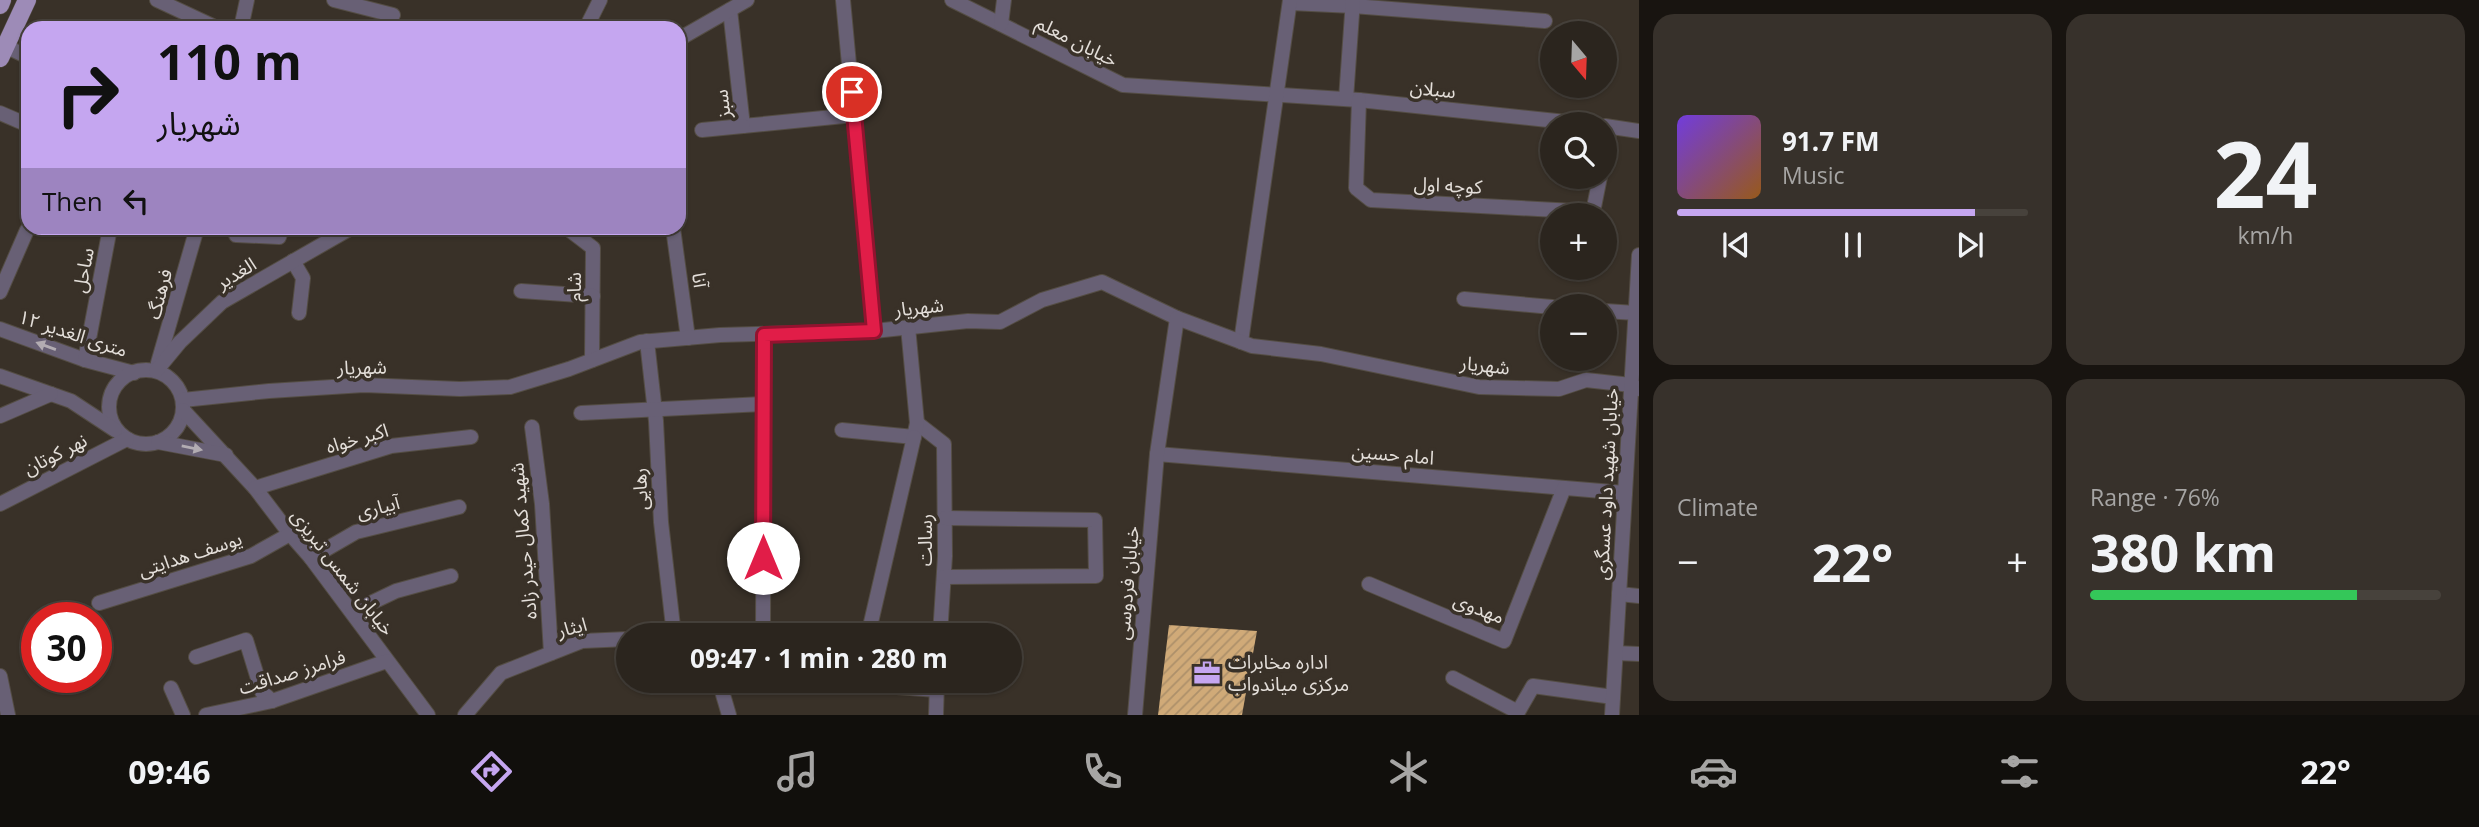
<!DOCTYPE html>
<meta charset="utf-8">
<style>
:root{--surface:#2b251e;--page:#37312b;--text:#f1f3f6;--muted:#a6a5a4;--line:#47423c;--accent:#c5a6f0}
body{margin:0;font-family:"Open Sans","Noto Sans Arabic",sans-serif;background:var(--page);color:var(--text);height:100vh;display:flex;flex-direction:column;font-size:26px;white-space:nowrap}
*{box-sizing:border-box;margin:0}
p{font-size:23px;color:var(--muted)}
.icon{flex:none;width:38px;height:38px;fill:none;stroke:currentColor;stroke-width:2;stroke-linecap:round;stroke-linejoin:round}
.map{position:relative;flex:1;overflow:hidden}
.side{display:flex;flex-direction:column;gap:14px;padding:14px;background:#181410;width:840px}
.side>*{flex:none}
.hud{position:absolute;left:21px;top:21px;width:665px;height:214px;border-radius:21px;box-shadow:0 2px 5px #0004,0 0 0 2px var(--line);background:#c5a6f0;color:#111;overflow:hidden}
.needle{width:46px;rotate:161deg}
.fabs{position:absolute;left:1540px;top:21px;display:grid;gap:14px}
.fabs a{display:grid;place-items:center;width:77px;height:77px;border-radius:50%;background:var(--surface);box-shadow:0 2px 5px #0004,0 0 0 2px var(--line);font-size:35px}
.speed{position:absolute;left:21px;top:602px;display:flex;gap:14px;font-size:35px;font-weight:700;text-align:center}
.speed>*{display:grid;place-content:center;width:91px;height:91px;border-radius:50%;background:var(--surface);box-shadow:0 2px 5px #0004,0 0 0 2px var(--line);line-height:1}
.speed .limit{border:10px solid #d22;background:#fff;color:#111}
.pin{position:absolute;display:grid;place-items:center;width:60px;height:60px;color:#fff;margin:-30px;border:4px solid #fff;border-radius:50%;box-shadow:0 2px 7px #0007}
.me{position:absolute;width:77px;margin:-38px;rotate:0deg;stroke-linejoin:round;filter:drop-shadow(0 0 5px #0008)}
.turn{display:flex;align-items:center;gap:24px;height:147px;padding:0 21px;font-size:32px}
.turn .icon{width:91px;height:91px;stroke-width:2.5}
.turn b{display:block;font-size:49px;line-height:60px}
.then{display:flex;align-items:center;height:66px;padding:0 21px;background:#0003;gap:14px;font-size:26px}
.big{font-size:52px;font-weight:700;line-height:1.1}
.side .widget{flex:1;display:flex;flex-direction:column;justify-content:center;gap:10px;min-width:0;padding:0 24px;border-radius:21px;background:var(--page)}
.side .dial{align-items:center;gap:0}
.dial b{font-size:91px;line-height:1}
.song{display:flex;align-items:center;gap:21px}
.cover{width:84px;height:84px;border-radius:10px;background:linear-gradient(135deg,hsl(260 70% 55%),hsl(30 70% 35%))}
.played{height:7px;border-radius:4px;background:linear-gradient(90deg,var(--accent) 85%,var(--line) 85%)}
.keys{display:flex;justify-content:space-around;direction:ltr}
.heat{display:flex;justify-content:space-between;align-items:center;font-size:38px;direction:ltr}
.charge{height:10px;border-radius:5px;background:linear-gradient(90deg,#34c759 76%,var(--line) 0)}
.side .tiles{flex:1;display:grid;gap:14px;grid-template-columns:repeat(2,1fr)}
.trip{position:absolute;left:616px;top:623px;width:406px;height:70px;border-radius:35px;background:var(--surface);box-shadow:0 2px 5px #0004,0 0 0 2px var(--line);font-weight:700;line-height:70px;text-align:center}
.dock{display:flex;height:112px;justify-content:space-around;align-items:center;background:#110f0c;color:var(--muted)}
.dock .icon{width:49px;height:49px}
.dock .current{color:var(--accent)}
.dock b{font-size:32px;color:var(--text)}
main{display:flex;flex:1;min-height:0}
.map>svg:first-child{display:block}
</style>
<main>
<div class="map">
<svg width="1639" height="715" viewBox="0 0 1639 715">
<defs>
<pattern id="building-hatch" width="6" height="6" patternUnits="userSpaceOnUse" patternTransform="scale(1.75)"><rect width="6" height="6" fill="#d0aa78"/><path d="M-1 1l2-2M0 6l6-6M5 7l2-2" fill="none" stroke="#ad906a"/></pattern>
</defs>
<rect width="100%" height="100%" fill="#393128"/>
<polygon fill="url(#building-hatch)" points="1169,625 1257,631 1242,715 1158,715"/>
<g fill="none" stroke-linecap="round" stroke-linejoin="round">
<defs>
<g id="minor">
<polyline points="157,0 217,28"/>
<polyline points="334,0 393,15"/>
<polyline points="843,0 874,331"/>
<polyline points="952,0 1123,85 1359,100 1585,124"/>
<polyline points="1290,3 1353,6 1545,21"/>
<polyline points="730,10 743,126 854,115"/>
<polyline points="1001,24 1004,0"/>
<polyline points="241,28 247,0"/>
<polyline points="586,28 600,0"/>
<polyline points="679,39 747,0"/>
<polyline points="5,46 28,57"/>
<polyline points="1346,99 1353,0"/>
<polyline points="1359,100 1356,188 1371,200 1593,212 1600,177"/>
<polyline points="0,113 28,125"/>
<polyline points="1605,126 1639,131"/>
<polyline points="702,130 743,126"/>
<polyline points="1605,155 1610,127"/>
<polyline points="567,228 593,248 592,360"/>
<polyline points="673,228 688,338"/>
<polyline points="236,235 279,237 282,228"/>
<polyline points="293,261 303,278 299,313"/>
<polyline points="521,291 593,296"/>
<polyline points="0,292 27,230"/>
<polyline points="1464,299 1552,307"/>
<polyline points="1605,311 1636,313"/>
<polyline points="0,329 85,360 134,373"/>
<polyline points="647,341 656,421 661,522 674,635"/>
<polyline points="1241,342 1290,0"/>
<polyline points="85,360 110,228"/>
<polyline points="158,363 197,228"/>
<circle cx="146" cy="407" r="37"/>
<polyline points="156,371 180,342 222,302 351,228"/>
<polyline points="0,376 71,401 115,430"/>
<polyline points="183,400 269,391 364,385 460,389 510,387 569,369 640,342 720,335 874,331 968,321 1000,322 1042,300 1102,282 1177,318 1252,346 1321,354 1479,387 1559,389 1586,380 1631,385 1639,389"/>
<polyline points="183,410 255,488 290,534 311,558 428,715"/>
<polyline points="581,413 763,404"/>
<polyline points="0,416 51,394"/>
<polyline points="917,423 944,444 945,556 940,635"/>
<polyline points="532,427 542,504 551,653"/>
<polyline points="842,430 914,437 917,423 908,327"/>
<polyline points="158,442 226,455"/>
<polyline points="1157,454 1625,493"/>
<polyline points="255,488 391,446 471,437"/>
<polyline points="0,504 127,439"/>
<polyline points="311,558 356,532 459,507"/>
<polyline points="944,577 1096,576 1095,520 945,518"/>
<polyline points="1369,584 1504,641 1564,488"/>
<polyline points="1619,594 1639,596"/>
<polyline points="99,603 251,556 290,534"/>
<polyline points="352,612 396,591 451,576"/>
<polyline points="753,635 869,631 914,437"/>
<polyline points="763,635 764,335"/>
<polyline points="1616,653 1639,654"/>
<polyline points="196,657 246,640 262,692 272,701"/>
<polyline points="0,676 8,715"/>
<polyline points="1453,678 1518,712 1533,686 1613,697"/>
<polyline points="719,681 729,715"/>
<polyline points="816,681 937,690"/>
<polyline points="171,688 183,715"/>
<polyline points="206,715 272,701 387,661"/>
<polyline points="465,715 501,673 582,641 628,639"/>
<polyline points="936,715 937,681"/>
<polyline points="1135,715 1157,454 1177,318"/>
<polyline points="1612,715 1639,255"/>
</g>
<g id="major">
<polyline points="0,5 2,0"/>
<polyline points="0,58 27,0"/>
</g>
</defs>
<use href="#minor" stroke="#544d44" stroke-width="16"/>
<use href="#major" stroke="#544d44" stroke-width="19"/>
<use href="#minor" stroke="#686075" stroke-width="14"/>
<use href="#major" stroke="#9d8bb7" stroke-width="18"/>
</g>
<defs><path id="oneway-solid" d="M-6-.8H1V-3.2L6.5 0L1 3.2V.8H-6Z" transform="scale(1.75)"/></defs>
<g fill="#b2acb2">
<use href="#oneway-solid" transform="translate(46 346) rotate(-160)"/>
<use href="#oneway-solid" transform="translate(192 448) rotate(11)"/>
</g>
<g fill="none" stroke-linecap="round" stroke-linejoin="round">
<defs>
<polyline id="route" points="763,558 764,335 874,331 852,92"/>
</defs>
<use href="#route" stroke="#92132f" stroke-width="18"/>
<use href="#route" stroke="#e11d48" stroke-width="12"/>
</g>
<defs>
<symbol id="office-bare" viewBox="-9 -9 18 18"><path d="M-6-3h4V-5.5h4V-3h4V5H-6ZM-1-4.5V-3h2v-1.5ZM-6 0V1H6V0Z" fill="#c5a6f0" stroke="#393128" stroke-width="2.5" paint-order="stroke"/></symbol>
</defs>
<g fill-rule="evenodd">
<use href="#office-bare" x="1188" y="654" width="38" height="38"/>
</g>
<g text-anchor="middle" stroke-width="7" stroke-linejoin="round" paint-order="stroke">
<g font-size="19" fill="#e4dfda" stroke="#393128">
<text transform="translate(1077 41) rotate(27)" y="7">خیابان معلم</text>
<text transform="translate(1433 89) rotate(6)" y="7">سبلان</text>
<text transform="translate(722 104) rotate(-97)" y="7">سبز</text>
<text transform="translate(1448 185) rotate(3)" y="7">کوچه اول</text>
<text transform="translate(83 270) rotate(-79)" y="7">ساحل</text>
<text transform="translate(236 273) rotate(-31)" y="7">الغدیر</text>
<text transform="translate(700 280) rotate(82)" y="7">آنا</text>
<text transform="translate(574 287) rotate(-90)" y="7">شام</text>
<text transform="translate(159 294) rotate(-75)" y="7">فرهنگ</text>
<text transform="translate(919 307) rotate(-6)" y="7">شهریار</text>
<text transform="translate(73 333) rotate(18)" y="7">۱۲ متری الغدیر</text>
<text transform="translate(1485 365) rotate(6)" y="7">شهریار</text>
<text transform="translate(362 367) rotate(-1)" y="7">شهریار</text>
<text transform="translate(357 438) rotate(-16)" y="7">اکبر خواه</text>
<text transform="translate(55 454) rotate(-27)" y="7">نهر کوتان</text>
<text transform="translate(1393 454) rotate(5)" y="7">امام حسین</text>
<text transform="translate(1606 484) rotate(-87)" y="7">خیابان شهید داود عسگری</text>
<text transform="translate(640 489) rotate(-93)" y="7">رهایی</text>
<text transform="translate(378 507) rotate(-14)" y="7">آبیاری</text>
<text transform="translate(925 540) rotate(-90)" y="7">رسالت</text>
<text transform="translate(523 541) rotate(-95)" y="7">شهید کمال حیدر زاده</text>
<text transform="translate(190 554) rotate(-18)" y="7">یوسف هدایتی</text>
<text transform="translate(343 572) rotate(52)" y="7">خیابان شمس تبریزی</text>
<text transform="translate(1127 583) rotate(-85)" y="7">خیابان فردوسی</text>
<text transform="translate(1479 608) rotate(21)" y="7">مهدوی</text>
<text transform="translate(572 627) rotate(-14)" y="7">ایثار</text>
<text transform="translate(292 672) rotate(-17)" y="7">فرامرز صداقت</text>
</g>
<g font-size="19" fill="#e4dfda" stroke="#393128" text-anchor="start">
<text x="1228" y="669">اداره مخابرات<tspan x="1228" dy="22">مرکزی میاندواب</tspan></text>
</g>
</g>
</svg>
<div class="fabs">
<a><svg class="needle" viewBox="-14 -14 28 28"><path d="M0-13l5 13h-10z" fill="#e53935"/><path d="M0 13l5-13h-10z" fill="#a6a5a4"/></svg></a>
<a><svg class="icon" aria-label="search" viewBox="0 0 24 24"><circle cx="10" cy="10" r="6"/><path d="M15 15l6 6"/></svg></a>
<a>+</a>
<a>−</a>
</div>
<div class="speed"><div class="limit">30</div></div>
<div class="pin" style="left:852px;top:92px;background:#d93025"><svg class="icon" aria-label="arrive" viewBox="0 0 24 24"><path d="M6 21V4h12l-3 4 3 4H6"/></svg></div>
<svg class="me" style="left:763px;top:558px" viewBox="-20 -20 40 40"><circle r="19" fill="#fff"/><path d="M0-13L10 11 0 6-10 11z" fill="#e11d48"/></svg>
<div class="trip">09:47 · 1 min · 280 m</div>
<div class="hud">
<div class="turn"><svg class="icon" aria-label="right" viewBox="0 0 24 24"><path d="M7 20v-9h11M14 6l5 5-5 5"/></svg><div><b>110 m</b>شهریار</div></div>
<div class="then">Then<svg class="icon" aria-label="left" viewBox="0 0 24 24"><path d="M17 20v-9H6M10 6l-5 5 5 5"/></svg></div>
</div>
</div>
<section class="side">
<div class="tiles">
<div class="widget">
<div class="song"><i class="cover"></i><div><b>91.7 FM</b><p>Music</p></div></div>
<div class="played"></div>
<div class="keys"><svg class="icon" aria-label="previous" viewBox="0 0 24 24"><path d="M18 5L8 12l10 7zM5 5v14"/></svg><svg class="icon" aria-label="pause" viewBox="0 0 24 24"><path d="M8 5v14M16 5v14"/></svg><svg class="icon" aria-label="next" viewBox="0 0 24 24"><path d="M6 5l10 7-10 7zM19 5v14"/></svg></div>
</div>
<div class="widget dial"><b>24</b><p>km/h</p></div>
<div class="widget"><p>Climate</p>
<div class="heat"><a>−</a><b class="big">22°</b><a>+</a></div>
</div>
<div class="widget"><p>Range · 76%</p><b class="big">380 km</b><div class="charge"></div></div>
</div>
</section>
</main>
<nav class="dock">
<b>09:46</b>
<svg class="icon current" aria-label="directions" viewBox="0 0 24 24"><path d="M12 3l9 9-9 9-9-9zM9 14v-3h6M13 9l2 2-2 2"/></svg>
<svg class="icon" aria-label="music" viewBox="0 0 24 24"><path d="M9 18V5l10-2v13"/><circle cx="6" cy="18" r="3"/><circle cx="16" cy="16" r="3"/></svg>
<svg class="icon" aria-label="phone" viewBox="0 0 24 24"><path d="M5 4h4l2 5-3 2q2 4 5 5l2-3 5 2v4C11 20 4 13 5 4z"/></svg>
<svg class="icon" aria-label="climate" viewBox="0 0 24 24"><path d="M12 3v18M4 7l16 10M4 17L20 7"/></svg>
<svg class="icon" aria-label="car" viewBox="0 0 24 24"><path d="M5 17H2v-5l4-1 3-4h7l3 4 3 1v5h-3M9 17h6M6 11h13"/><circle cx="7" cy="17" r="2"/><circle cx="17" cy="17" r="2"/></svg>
<svg class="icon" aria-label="filters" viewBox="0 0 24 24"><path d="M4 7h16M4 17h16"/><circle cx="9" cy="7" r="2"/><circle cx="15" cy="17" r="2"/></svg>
<b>22°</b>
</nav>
